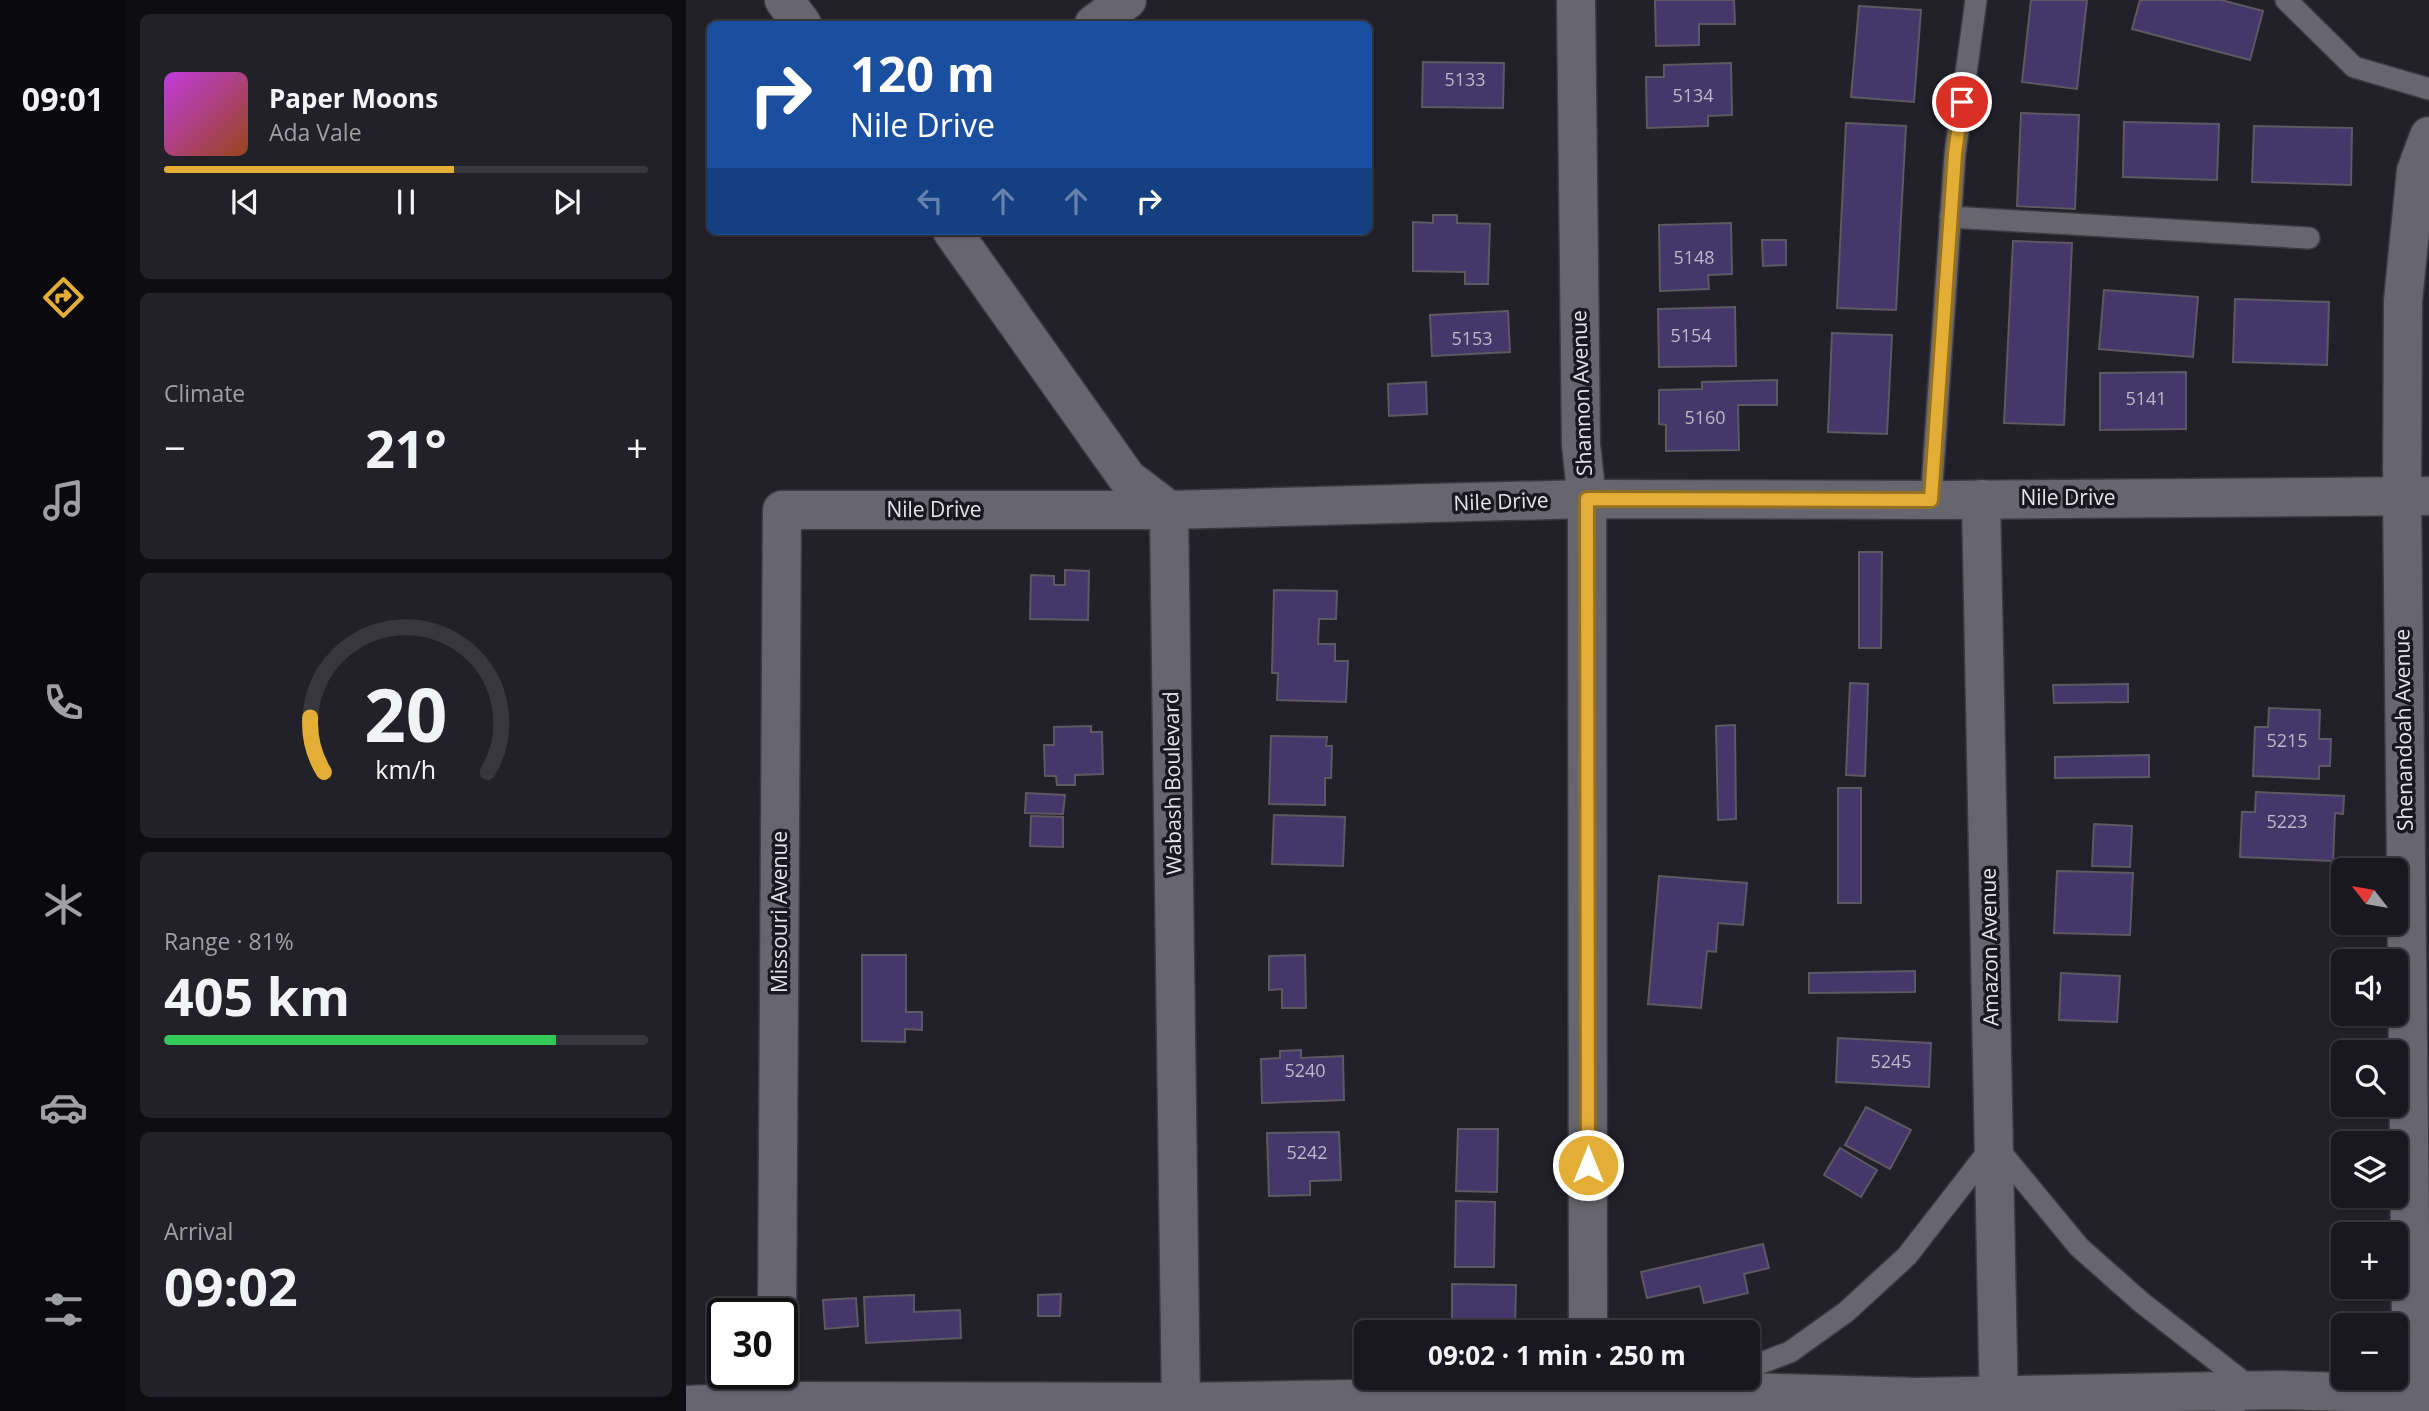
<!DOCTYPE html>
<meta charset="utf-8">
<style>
:root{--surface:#1a181f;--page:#232128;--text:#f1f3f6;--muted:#9fa0a4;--line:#38373d;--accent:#e3ae35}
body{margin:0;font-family:"Open Sans",sans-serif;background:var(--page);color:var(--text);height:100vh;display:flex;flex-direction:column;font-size:26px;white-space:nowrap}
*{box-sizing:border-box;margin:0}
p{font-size:23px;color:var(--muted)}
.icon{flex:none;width:38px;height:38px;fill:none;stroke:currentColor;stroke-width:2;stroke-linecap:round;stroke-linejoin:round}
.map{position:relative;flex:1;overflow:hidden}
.panel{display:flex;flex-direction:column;gap:14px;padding:14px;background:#0e0d11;width:560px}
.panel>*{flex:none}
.top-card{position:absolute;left:21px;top:21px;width:665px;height:214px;border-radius:10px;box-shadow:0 2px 5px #0004,0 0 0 2px var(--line);background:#1a4fa0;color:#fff;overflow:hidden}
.needle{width:46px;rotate:301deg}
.controls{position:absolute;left:1645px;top:858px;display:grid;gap:14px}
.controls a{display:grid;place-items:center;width:77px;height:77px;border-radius:10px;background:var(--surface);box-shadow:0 2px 5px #0004,0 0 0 2px var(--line);font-size:35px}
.speed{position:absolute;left:21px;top:1298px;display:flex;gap:14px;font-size:35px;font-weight:700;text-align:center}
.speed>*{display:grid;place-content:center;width:91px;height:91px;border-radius:50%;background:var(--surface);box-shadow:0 2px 5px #0004,0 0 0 2px var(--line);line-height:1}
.speed .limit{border:4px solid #111;border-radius:10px;background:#fff;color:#111}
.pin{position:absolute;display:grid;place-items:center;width:60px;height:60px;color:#fff;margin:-30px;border:4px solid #fff;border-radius:50%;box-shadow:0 2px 7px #0007}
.me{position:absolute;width:77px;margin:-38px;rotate:0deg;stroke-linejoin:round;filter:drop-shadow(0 0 5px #0008)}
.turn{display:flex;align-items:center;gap:24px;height:147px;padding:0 28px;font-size:32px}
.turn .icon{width:91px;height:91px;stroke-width:2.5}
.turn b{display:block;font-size:49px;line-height:60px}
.lanes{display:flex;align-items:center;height:66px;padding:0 28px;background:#0003;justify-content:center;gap:35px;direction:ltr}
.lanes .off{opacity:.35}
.big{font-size:52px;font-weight:700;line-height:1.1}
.panel .widget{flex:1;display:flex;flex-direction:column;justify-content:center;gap:10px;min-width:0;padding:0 24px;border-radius:10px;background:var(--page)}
.panel .dial{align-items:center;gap:0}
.dial svg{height:182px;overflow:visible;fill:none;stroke:var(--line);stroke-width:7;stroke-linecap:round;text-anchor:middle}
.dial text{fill:var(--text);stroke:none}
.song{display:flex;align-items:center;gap:21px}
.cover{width:84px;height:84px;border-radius:10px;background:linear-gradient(135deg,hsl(290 70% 55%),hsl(20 70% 35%))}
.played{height:7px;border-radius:4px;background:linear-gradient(90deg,var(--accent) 60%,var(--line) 60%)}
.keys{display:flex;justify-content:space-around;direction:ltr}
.heat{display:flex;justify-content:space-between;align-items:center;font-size:38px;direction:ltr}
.charge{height:10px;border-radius:5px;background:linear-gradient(90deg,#34c759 81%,var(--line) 0)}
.trip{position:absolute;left:668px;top:1320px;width:406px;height:70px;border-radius:10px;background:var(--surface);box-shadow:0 2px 5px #0004,0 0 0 2px var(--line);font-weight:700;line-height:70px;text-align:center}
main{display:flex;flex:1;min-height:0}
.menu{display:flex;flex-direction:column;width:126px;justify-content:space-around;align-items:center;background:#0a0a0c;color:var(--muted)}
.menu .icon{width:49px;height:49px}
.menu .current{color:var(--accent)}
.menu b{font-size:32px;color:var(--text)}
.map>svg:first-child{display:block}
</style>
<main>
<nav class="menu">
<b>09:01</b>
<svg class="icon current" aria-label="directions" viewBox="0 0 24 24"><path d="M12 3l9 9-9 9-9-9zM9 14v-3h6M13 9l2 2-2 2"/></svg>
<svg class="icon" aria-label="music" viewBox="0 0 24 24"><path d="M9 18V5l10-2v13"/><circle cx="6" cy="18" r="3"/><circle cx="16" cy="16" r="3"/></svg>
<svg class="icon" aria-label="phone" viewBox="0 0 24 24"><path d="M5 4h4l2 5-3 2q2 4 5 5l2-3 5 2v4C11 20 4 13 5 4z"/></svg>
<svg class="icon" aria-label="climate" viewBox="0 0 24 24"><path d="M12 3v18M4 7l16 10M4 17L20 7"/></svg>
<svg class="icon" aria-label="car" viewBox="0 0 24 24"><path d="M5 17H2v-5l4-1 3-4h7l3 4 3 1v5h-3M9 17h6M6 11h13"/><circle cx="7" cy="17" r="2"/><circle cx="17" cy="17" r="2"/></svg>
<svg class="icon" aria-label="filters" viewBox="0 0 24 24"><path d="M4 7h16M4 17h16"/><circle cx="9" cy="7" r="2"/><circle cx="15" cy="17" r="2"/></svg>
</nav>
<section class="panel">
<div class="widget">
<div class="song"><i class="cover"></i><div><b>Paper Moons</b><p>Ada Vale</p></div></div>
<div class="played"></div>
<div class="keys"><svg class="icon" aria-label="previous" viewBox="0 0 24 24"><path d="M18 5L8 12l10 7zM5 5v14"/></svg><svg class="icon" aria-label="pause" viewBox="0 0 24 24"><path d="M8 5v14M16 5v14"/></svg><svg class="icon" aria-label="next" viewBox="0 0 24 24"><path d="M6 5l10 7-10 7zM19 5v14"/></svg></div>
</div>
<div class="widget"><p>Climate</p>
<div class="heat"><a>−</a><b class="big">21°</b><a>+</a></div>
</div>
<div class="widget dial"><svg viewBox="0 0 100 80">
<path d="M14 69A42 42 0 1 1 86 69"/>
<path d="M14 69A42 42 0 0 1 8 45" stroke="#e3ae35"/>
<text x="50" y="56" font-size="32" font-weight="700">20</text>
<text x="50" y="72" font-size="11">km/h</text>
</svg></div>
<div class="widget"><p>Range · 81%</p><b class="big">405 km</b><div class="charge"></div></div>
<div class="widget"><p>Arrival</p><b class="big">09:02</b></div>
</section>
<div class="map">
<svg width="1743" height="1411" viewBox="0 0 1743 1411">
<rect width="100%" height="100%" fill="#222029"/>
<g fill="#443769" stroke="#5b5962" stroke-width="2">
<polygon points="969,0 1048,0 1049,24 1013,24 1013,45 970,46"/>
<polygon points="1345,0 1401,0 1391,89 1336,82"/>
<polygon points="1454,0 1535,0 1577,11 1564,60 1446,29"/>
<polygon points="1173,6 1235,10 1228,102 1165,97"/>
<polygon points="737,62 818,63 817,108 736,107"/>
<polygon points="1045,63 1046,115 1022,116 1022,126 961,128 960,77 978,77 978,65"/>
<polygon points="1335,113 1393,115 1389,209 1331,206"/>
<polygon points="1438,122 1533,124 1531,180 1437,177"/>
<polygon points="1160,123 1220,126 1210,310 1151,308"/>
<polygon points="1568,126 1666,128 1665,185 1566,182"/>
<polygon points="747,215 771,215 771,223 804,224 802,284 779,284 779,272 727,271 727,222 747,223"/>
<polygon points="1045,223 1046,274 1022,275 1023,289 974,291 973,225"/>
<polygon points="1076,240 1100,240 1100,265 1077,266"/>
<polygon points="1327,241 1386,243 1378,425 1318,423"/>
<polygon points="1418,290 1512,297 1507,357 1413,349"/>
<polygon points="1549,299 1643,302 1641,365 1547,362"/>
<polygon points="1049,307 1050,366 973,367 972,309"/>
<polygon points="822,311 824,352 746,356 744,315"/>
<polygon points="1146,333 1206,335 1201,434 1142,432"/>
<polygon points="1500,372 1500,429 1414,430 1414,373"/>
<polygon points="1091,380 1091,405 1052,405 1053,450 980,451 980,425 973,424 973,390 1016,389 1016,382"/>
<polygon points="740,382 741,414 703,416 702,384"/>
<polygon points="1173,552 1196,552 1195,648 1173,648"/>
<polygon points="379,570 403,571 402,620 344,619 345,575 368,576 368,585 379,585"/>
<polygon points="588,590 651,591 650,619 633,619 632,644 649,644 649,661 662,661 660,702 591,700 592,673 586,673"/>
<polygon points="1164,683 1182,684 1179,776 1160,775"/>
<polygon points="1442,684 1442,702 1368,703 1367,685"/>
<polygon points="1583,708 1634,710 1633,739 1645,739 1644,766 1633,766 1633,779 1567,776 1569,727 1582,727"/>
<polygon points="1049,725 1050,819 1032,820 1030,726"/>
<polygon points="405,726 405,732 416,732 417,774 389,775 389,785 371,785 370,776 359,776 358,745 368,745 368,727"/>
<polygon points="585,736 641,737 640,746 646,746 645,778 639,778 639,805 583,804"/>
<polygon points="1463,755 1463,777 1369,778 1369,757"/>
<rect x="1152" y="788" width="23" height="115"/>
<polygon points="1570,792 1658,796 1657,814 1649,813 1647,861 1554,857 1556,812 1569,812"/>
<polygon points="340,793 379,795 377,814 339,813"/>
<polygon points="588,815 659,817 657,866 586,864"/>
<polygon points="345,816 377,817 377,847 344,846"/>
<polygon points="1408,824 1446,826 1444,867 1406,866"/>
<polygon points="1371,871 1447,873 1444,935 1368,933"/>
<polygon points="973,876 1061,883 1057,925 1032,923 1030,952 1021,951 1015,1008 962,1004"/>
<polygon points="176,955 220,955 220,1012 236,1012 236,1030 219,1029 219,1042 176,1041"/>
<polygon points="619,955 620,1008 596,1008 596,989 583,990 583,956"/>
<polygon points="1229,971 1229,992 1123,993 1123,973"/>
<polygon points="1375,973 1434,976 1431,1022 1373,1020"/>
<polygon points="1152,1038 1245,1043 1243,1087 1150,1082"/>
<polygon points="615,1050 615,1058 657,1056 658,1100 576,1103 575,1059 594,1058 594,1051"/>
<polygon points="1180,1107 1225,1130 1204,1169 1159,1145"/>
<polygon points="772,1129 812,1129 811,1192 770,1191"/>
<polygon points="653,1132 655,1180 624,1181 624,1195 583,1196 581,1133"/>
<polygon points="1154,1148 1191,1170 1175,1197 1138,1175"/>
<polygon points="770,1201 809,1202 808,1267 769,1267"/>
<polygon points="1077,1244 1083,1268 1058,1274 1062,1293 1018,1303 1014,1286 961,1298 955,1272"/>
<polygon points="766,1284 830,1285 829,1325 766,1324"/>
<polygon points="375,1294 374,1316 352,1316 352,1295"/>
<polygon points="228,1295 228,1312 274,1310 275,1338 180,1343 178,1297"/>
<polygon points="170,1298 172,1326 139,1329 137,1300"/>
</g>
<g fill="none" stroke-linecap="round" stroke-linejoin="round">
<defs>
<g id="lane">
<polyline points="1600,0 1668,67 1743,89"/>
<polyline points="1264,217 1623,238"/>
<polyline points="1245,500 1269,154 1290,0"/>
<polyline points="1062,1368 1104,1352 1160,1312 1221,1256 1308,1144 1393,1247 1455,1302 1569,1391 1539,1411"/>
</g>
<g id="street">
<polyline points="98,0 116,24"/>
<polyline points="890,0 895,445 901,499 902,1332"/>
<polyline points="408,24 441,0"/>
<polyline points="266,231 441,478 483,510 495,1411"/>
<polyline points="1295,499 1313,1411"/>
<polyline points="91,1314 96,510 483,510 901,499 1260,500 1743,496"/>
<polyline points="0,1405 90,1401 495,1402 1055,1392 1231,1397 1595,1390 1726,1394"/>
<polyline points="1726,1411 1716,496 1717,301 1730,171 1743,136"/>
</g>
</defs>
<use href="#lane" stroke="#3c3a41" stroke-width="24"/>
<use href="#street" stroke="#3c3a41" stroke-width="41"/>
<use href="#lane" stroke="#676670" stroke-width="21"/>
<use href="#street" stroke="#676670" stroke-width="38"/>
</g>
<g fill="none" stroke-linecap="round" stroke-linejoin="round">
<defs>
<polyline id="route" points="902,1165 901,499 1245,500 1269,154 1276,102"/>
</defs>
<use href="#route" stroke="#947122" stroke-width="18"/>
<use href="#route" stroke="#e3ae35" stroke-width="12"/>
</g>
<g text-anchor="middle" stroke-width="7" stroke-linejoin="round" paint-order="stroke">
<g font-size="18" fill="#bdb9ca">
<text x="779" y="86">5133</text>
<text x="1007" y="102">5134</text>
<text x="1008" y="264">5148</text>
<text x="1005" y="342">5154</text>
<text x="786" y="345">5153</text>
<text x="1460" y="405">5141</text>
<text x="1019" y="424">5160</text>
<text x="1601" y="747">5215</text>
<text x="1601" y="828">5223</text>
<text x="1205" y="1068">5245</text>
<text x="619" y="1077">5240</text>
<text x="621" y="1159">5242</text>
</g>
<g font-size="21" fill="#e5e4ea" stroke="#19171f">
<text transform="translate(896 393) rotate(-92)" y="7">Shannon Avenue</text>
<text x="1382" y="505">Nile Drive</text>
<text transform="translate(815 502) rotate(-2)" y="7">Nile Drive</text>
<text x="248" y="517">Nile Drive</text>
<text transform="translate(1718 730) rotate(-91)" y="7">Shenandoah Avenue</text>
<text transform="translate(487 783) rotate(-91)" y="7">Wabash Boulevard</text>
<text transform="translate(94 912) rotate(-90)" y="7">Missouri Avenue</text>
<text transform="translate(1304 947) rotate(-91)" y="7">Amazon Avenue</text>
</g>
</g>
</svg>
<div class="controls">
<a><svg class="needle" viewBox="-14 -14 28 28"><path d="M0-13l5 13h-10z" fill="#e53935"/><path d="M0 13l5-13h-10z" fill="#9fa0a4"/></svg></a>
<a><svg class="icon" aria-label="sound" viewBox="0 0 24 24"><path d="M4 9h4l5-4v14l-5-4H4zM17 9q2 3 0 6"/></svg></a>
<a><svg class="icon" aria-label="search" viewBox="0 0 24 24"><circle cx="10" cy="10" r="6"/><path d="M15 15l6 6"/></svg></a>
<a><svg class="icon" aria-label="layers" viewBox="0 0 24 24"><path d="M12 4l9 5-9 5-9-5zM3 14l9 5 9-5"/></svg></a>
<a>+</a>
<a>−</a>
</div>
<div class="speed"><div class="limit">30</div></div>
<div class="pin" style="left:1276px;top:102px;background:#d93025"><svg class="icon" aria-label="arrive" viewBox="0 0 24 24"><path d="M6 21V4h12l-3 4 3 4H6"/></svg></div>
<svg class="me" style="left:902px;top:1165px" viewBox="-20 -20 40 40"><circle r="17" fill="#e3ae35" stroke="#fff" stroke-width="3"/><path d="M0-11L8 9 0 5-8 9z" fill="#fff"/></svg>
<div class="trip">09:02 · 1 min · 250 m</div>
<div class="top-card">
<div class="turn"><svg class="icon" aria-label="right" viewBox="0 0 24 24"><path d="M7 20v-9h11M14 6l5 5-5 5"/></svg><div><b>120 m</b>Nile Drive</div></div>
<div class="lanes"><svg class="icon off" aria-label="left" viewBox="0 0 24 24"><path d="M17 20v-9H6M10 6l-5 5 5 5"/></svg><svg class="icon off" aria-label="ahead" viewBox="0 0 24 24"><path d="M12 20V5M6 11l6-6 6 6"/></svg><svg class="icon off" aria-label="ahead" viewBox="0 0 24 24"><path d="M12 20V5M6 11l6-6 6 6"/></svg><svg class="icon" aria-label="right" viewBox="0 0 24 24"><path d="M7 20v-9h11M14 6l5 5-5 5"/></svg></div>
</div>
</div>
</main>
